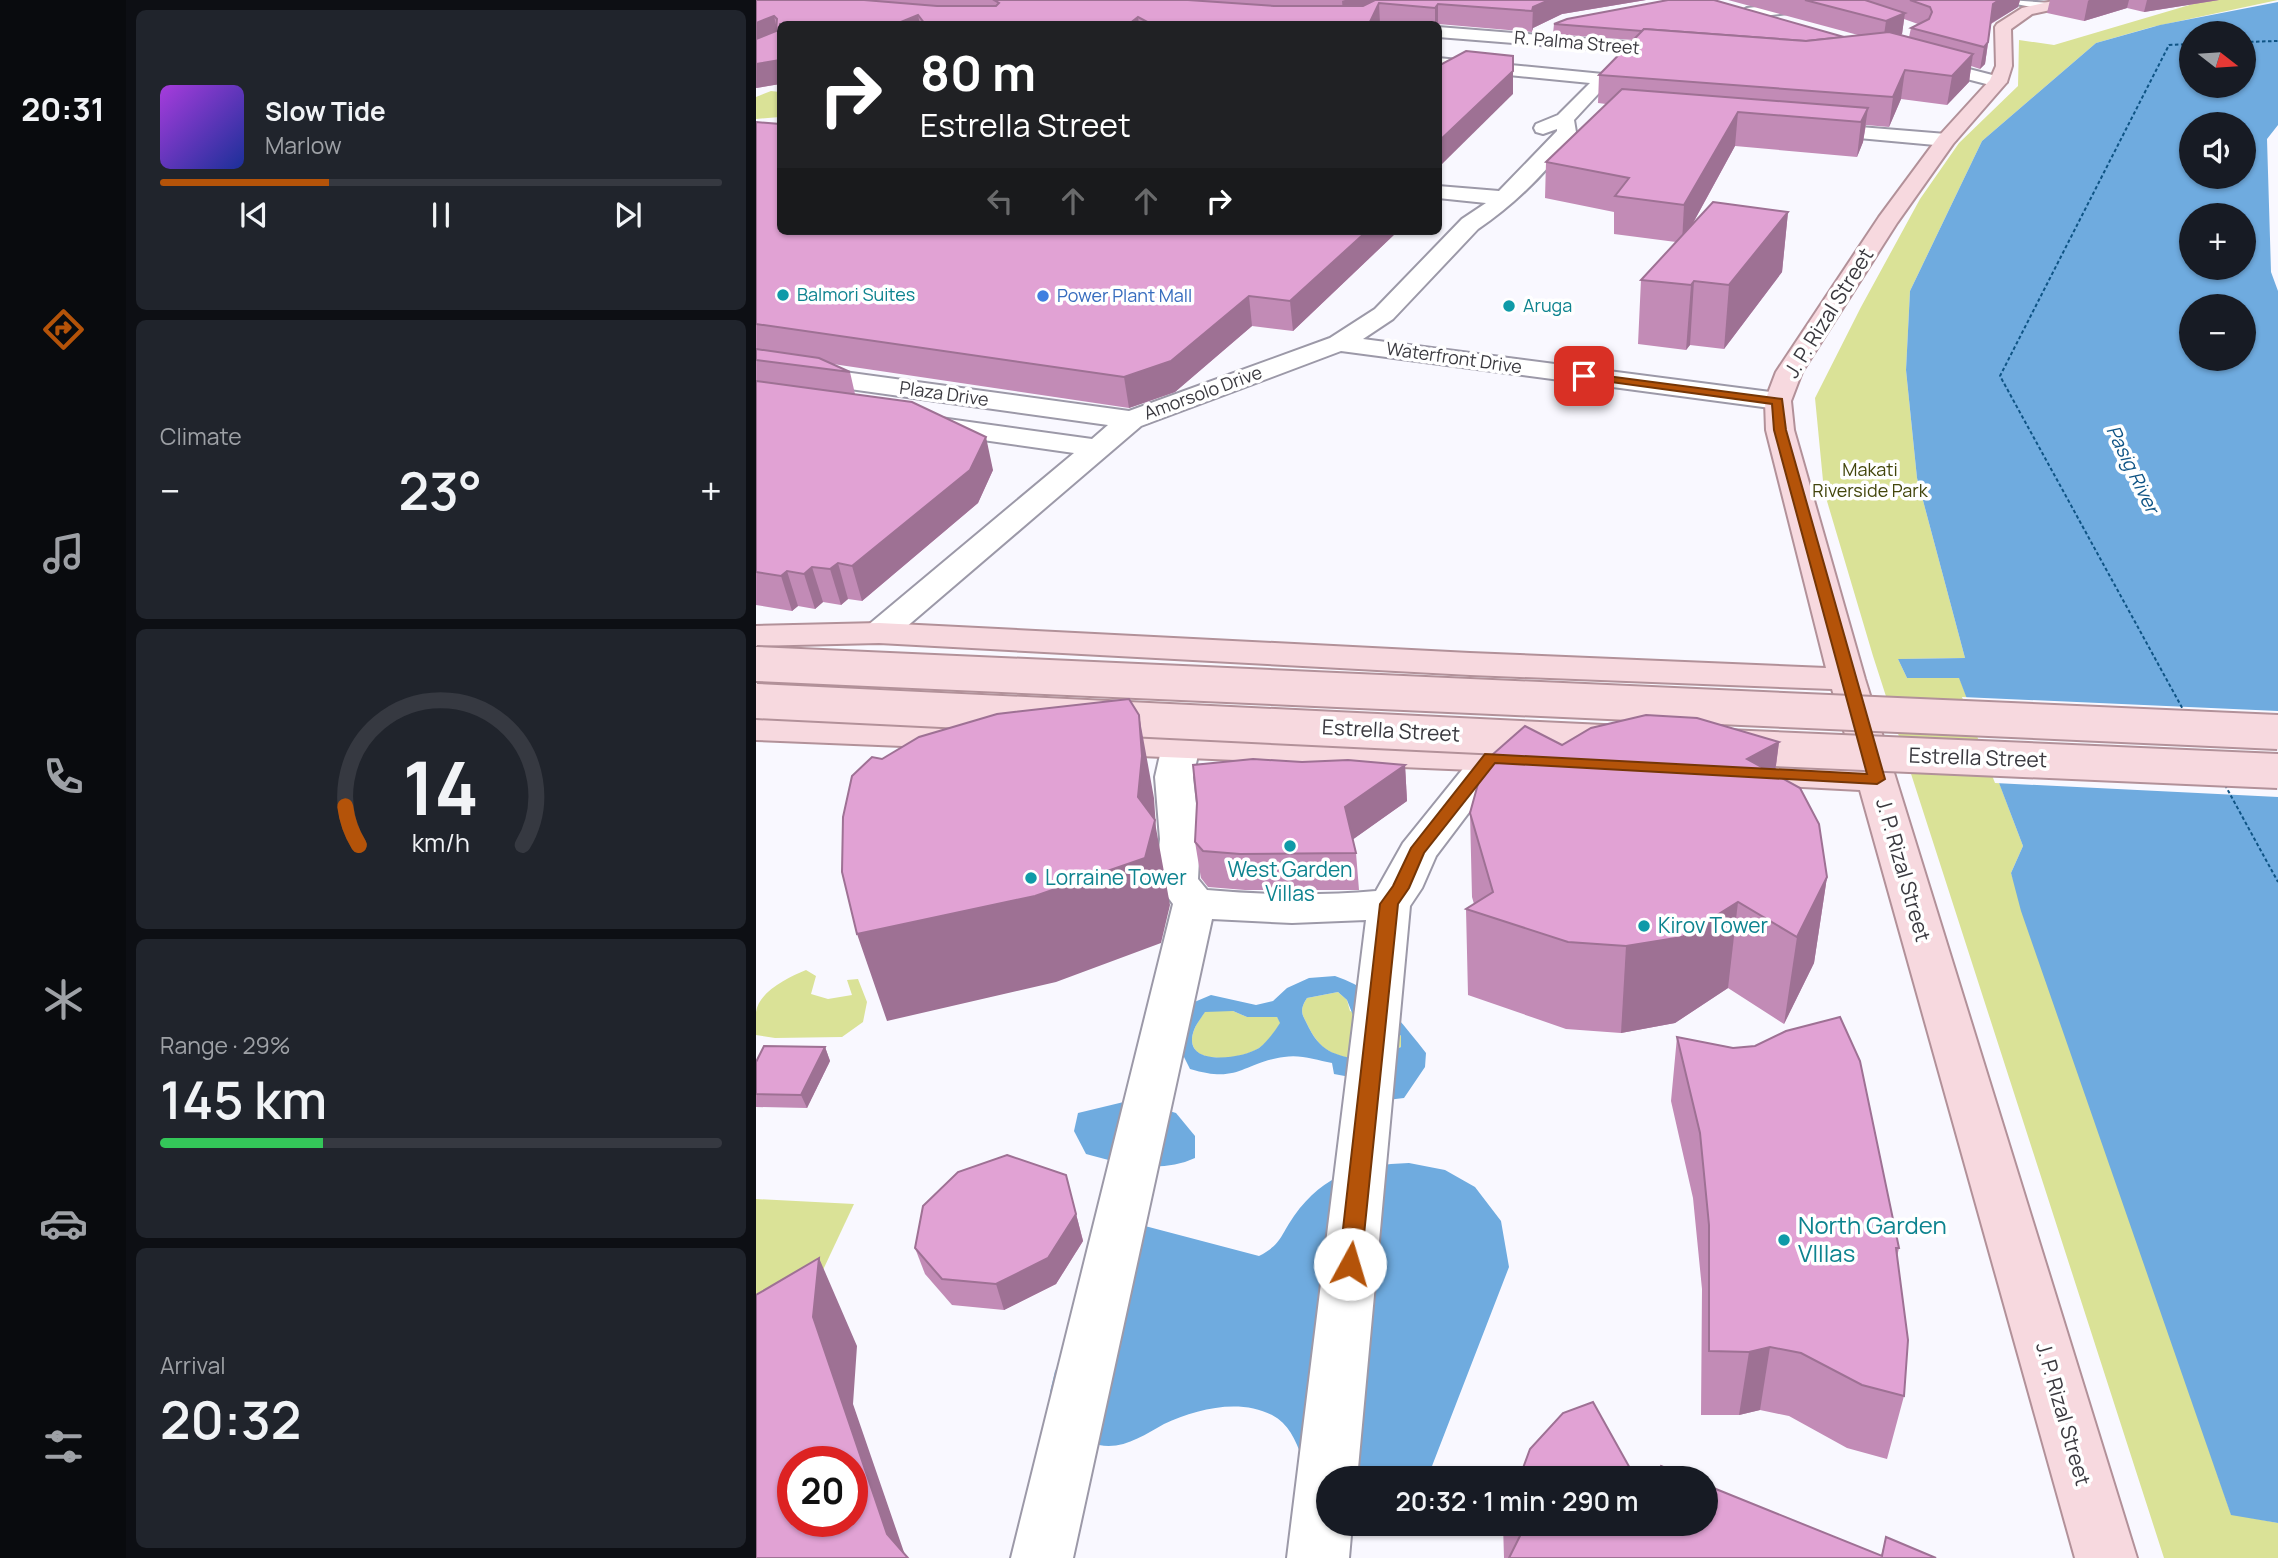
<!DOCTYPE html>
<meta charset="utf-8">
<style>
:root{--surface:#171b24;--page:#20242c;--text:#f1f3f6;--muted:#9ea1a6;--line:#363941;--accent:#b45309}
body{margin:0;font-family:Manrope,sans-serif;background:var(--page);color:var(--text);height:100vh;display:flex;flex-direction:column;font-size:26px;white-space:nowrap}
*{box-sizing:border-box;margin:0}
p{font-size:23px;color:var(--muted)}
.icon{flex:none;width:38px;height:38px;fill:none;stroke:currentColor;stroke-width:2;stroke-linecap:round;stroke-linejoin:round}
.map{position:relative;flex:1;overflow:hidden}
.side{display:flex;flex-direction:column;gap:10px;padding:10px;background:#0d0f14;width:630px}
.side>*{flex:none}
.banner{position:absolute;left:21px;top:21px;width:665px;height:214px;border-radius:10px;box-shadow:0 2px 5px #0004;background:#202124;color:#fff;overflow:hidden}
.needle{width:46px;rotate:107deg}
.controls{position:absolute;left:1423px;top:21px;display:grid;gap:14px}
.controls a{display:grid;place-items:center;width:77px;height:77px;border-radius:50%;background:var(--surface);box-shadow:0 2px 5px #0004;font-size:35px}
.speed{position:absolute;left:21px;top:1446px;display:flex;gap:14px;font-size:35px;font-weight:700;text-align:center}
.speed>*{display:grid;place-content:center;width:91px;height:91px;border-radius:50%;background:var(--surface);box-shadow:0 2px 5px #0004;line-height:1}
.speed .limit{border:10px solid #d22;background:#fff;color:#111}
.pin{position:absolute;display:grid;place-items:center;width:60px;height:60px;color:#fff;margin:-30px;border-radius:14px;box-shadow:0 4px 10px #0006}
.me{position:absolute;width:77px;margin:-38px;rotate:6deg;stroke-linejoin:round;filter:drop-shadow(0 0 5px #0008)}
.turn{display:flex;align-items:center;gap:24px;height:147px;padding:0 28px;font-size:32px}
.turn .icon{width:91px;height:91px;stroke-width:2.5}
.turn b{display:block;font-size:49px;line-height:60px}
.lanes{display:flex;align-items:center;height:66px;padding:0 28px;background:#0003;justify-content:center;gap:35px;direction:ltr}
.lanes .off{opacity:.35}
.big{font-size:52px;font-weight:600;line-height:1.1}
.side .widget{flex:1;display:flex;flex-direction:column;justify-content:center;gap:10px;min-width:0;padding:0 24px;border-radius:10px;background:var(--page)}
.side .dial{align-items:center;gap:0}
.dial svg{height:182px;overflow:visible;fill:none;stroke:var(--line);stroke-width:7;stroke-linecap:round;text-anchor:middle}
.dial text{fill:var(--text);stroke:none}
.song{display:flex;align-items:center;gap:21px}
.cover{width:84px;height:84px;border-radius:10px;background:linear-gradient(135deg,hsl(280 70% 55%),hsl(230 70% 35%))}
.played{height:7px;border-radius:4px;background:linear-gradient(90deg,var(--accent) 30%,var(--line) 30%)}
.keys{display:flex;justify-content:space-around;direction:ltr}
.heat{display:flex;justify-content:space-between;align-items:center;font-size:38px;direction:ltr}
.charge{height:10px;border-radius:5px;background:linear-gradient(90deg,#34c759 29%,var(--line) 0)}
.trip{position:absolute;left:560px;top:1466px;width:402px;height:70px;border-radius:35px;background:var(--surface);box-shadow:0 2px 5px #0004;font-weight:600;line-height:70px;text-align:center}
main{display:flex;flex:1;min-height:0}
.tab-bar{display:flex;flex-direction:column;width:126px;justify-content:space-around;align-items:center;background:#090b0e;color:var(--muted)}
.tab-bar .icon{width:49px;height:49px}
.tab-bar .current{color:var(--accent)}
.tab-bar b{font-size:32px;color:var(--text)}
.map>svg:first-child{display:block}
</style>
<main>
<nav class="tab-bar">
<b>20:31</b>
<svg class="icon current" aria-label="directions" viewBox="0 0 24 24"><path d="M12 3l9 9-9 9-9-9zM9 14v-3h6M13 9l2 2-2 2"/></svg>
<svg class="icon" aria-label="music" viewBox="0 0 24 24"><path d="M9 18V5l10-2v13"/><circle cx="6" cy="18" r="3"/><circle cx="16" cy="16" r="3"/></svg>
<svg class="icon" aria-label="phone" viewBox="0 0 24 24"><path d="M5 4h4l2 5-3 2q2 4 5 5l2-3 5 2v4C11 20 4 13 5 4z"/></svg>
<svg class="icon" aria-label="climate" viewBox="0 0 24 24"><path d="M12 3v18M4 7l16 10M4 17L20 7"/></svg>
<svg class="icon" aria-label="car" viewBox="0 0 24 24"><path d="M5 17H2v-5l4-1 3-4h7l3 4 3 1v5h-3M9 17h6M6 11h13"/><circle cx="7" cy="17" r="2"/><circle cx="17" cy="17" r="2"/></svg>
<svg class="icon" aria-label="filters" viewBox="0 0 24 24"><path d="M4 7h16M4 17h16"/><circle cx="9" cy="7" r="2"/><circle cx="15" cy="17" r="2"/></svg>
</nav>
<section class="side">
<div class="widget">
<div class="song"><i class="cover"></i><div><b>Slow Tide</b><p>Marlow</p></div></div>
<div class="played"></div>
<div class="keys"><svg class="icon" aria-label="previous" viewBox="0 0 24 24"><path d="M18 5L8 12l10 7zM5 5v14"/></svg><svg class="icon" aria-label="pause" viewBox="0 0 24 24"><path d="M8 5v14M16 5v14"/></svg><svg class="icon" aria-label="next" viewBox="0 0 24 24"><path d="M6 5l10 7-10 7zM19 5v14"/></svg></div>
</div>
<div class="widget"><p>Climate</p>
<div class="heat"><a>−</a><b class="big">23°</b><a>+</a></div>
</div>
<div class="widget dial"><svg viewBox="0 0 100 80">
<path d="M14 69A42 42 0 1 1 86 69"/>
<path d="M14 69A42 42 0 0 1 8 52" stroke="#b45309"/>
<text x="50" y="56" font-size="32" font-weight="700">14</text>
<text x="50" y="72" font-size="11">km/h</text>
</svg></div>
<div class="widget"><p>Range · 29%</p><b class="big">145 km</b><div class="charge"></div></div>
<div class="widget"><p>Arrival</p><b class="big">20:32</b></div>
</section>
<div class="map">
<svg width="1522" height="1558" viewBox="0 0 1522 1558">
<rect width="100%" height="100%" fill="#f9f8ff"/>
<g fill="#dae297">
<polygon points="1445,0 1522,0 1396,27 1340,43 1226,141 1154,291 1150,370 1161,478 1209,658 1142,659 1151,678 1203,677 1267,846 1255,873 1475,1514 1522,1523 1522,1558 1408,1558 1117,656 1068,491 1059,398 1105,307 1164,199 1203,143 1262,86 1263,40 1298,45 1447,1"/>
<polygon points="15,91 24,92 24,117 0,119 0,97"/>
<path d="M50,970L60,976L55,994L72,999L96,995L91,980L102,979L111,1002L107,1022L86,1037L19,1038L0,1035C0,1027 0,1019 0,1012C3,991 33,977 50,970Z"/>
<path d="M582,992L591,1000L594,1011L638,1028L645,1036V1047L609,1062C580,1054 568,1056 553,1028C547,1015 542,1012 551,998Z"/>
<path d="M449,1011H477L491,1017H521L525,1023C518,1032 513,1041 503,1048C486,1060 424,1068 438,1030C440,1024 446,1017 449,1011Z"/>
<polygon points="0,1199 98,1204 27,1355 0,1354"/>
</g>
<g fill="#6fabdf" fill-rule="evenodd">
<path d="M1522,2V125L1511,139L1515,272L1522,291V1523L1475,1515L1265,911L1255,873L1267,846L1203,678H1151L1142,659L1209,658L1161,478L1150,370L1154,291L1226,141L1340,43L1404,25ZM1435,33H1488V86H1435ZM1435,124H1488V177H1435ZM1435,215H1488V268H1435ZM1435,306H1488V359H1435Z"/>
<path d="M579,976C623,991 643,1019 670,1053L669,1067L648,1098L631,1100L594,1077L578,1074L576,1063C560,1060 544,1054 528,1057C485,1063 484,1084 434,1069L421,1043L429,1006L455,995L500,1005L517,1001L531,988L553,978ZM582,992L591,1000L598,1018C616,1019 633,1021 645,1036V1047L609,1062C581,1054 567,1055 553,1028C547,1015 542,1012 551,998ZM477,1011L491,1017H521L524,1023C518,1032 512,1041 503,1048C486,1059 424,1068 438,1030C440,1024 446,1017 449,1012Z"/>
<path d="M376,1100L420,1113L439,1136V1158C404,1174 366,1164 330,1154L318,1131L322,1113Z"/>
<path d="M653,1163L689,1170L719,1187L745,1221L753,1267L671,1479H572V1502C544,1481 549,1432 516,1415C483,1398 440,1409 408,1424C388,1435 367,1450 343,1445C332,1443 306,1419 296,1411L294,1392L299,1371L389,1226L503,1256C526,1244 524,1236 538,1216C569,1173 603,1165 653,1163Z"/>
</g>
<polygon fill="#f9f8ff" points="1206,697 1522,711 1522,797 1239,783"/>
<g fill="none" stroke-linecap="round" stroke-linejoin="round">
<g stroke="#0f5485" stroke-width="2" stroke-dasharray="3.5 2.5" stroke-linecap="butt">
<polyline points="1488,42 1522,41"/>
<polyline points="1429,713 1244,376 1413,45 1435,44"/>
<polyline points="1469,785 1522,882"/>
</g>
<defs>
<g id="minor">
<polygon points="1066,0 1112,0 1105,4 991,18 983,13 991,8"/>
<polygon points="1253,0 1295,3 1297,6 1290,10 1255,3"/>
<polygon points="682,27 921,46 929,51 921,56 682,37"/>
<polygon points="1162,56 1248,78 1251,82 1242,87 1156,65 1154,61"/>
<path d="M682,58L847,74L856,79L818,120L820,132C794,169 759,204 722,229L637,319L607,339L1022,393L1032,395L1035,401L1032,407L1022,409L585,351L385,426L135,640L123,643L111,640L106,633L111,626L318,453L163,431L153,429L149,423L153,417L163,415L336,439L352,425L0,376V360L373,411L574,338L619,309L706,219L730,203L682,198V186L743,191L801,131V129L787,134L780,132L778,128L780,124L802,115L834,83L682,68Z"/>
<polygon points="1055,123 1190,134 1200,140 1190,146 1048,133 1046,129 1048,125"/>
<path d="M425,735L438,738L444,746L437,777L444,839L442,879L451,890C507,895 564,896 620,891L647,843L722,750L735,747L748,750L754,758L680,856L666,888L654,906L601,1479H572V1524H596L593,1558H531L610,920L536,923L456,919L317,1558H255L417,904L400,881L404,839L399,777L406,746L412,738Z"/>
</g>
<g id="major">
<polygon points="1301,0 1329,0 1327,3 1276,14 1255,29 1256,66 1251,82 1197,144 1141,223 1046,372 1035,401 1038,430 1109,679 1381,1558 1319,1558 1104,790 966,783 952,779 947,771 952,763 966,759 1098,766 1076,689 714,675 123,643 0,646 0,626 123,623 714,653 1070,668 1010,430 1009,401 1020,372 1123,217 1183,136 1234,80 1240,66 1239,27 1241,24 1266,8"/>
<polygon points="0,718 220,727 233,730 239,738 233,746 220,749 0,740"/>
<polygon points="336,732 787,749 800,753 806,761 800,769 787,773 336,754 323,751 317,743 323,735"/>
</g>
</defs>
<use href="#minor" stroke="#9c99a8" stroke-width="4"/>
<use href="#major" stroke="#b29199" stroke-width="4"/>
<use href="#minor" fill="#fff" fill-rule="evenodd"/>
<use href="#major" fill="#f7d9df" fill-rule="evenodd"/>
<defs>
<g id="major-bridge">
<polyline points="0,664 1522,732"/>
<polyline points="0,701 868,743"/>
<polyline points="971,747 1522,771"/>
</g>
</defs>
<use href="#major-bridge" stroke="#b29199" stroke-width="38" stroke-linecap="butt"/>
<use href="#major-bridge" stroke="#f7d9df" stroke-width="34"/>
</g>
<g fill="#c28bb6" fill-rule="evenodd">
<polygon points="0,0 890,0 806,14 777,28 776,32 682,24 24,24 24,84 0,88"/>
<path d="M972,0H1264L1262,7L1235,24L1229,64L1224,69L1215,66L1213,82L1191,105L1145,99L1133,127L1110,125L1107,142L1101,157L979,146L936,225L1032,212L1026,272L968,349L934,345L930,350L882,344L885,280L920,242L858,234V212L789,198L790,162L850,104L842,103L843,75L877,40L797,34L798,24L1088,37L1102,35ZM1148,19L1162,24L1155,28L1153,37L1145,35L1146,34Z"/>
<polygon points="1294,0 1463,0 1388,12 1371,8 1328,21 1291,13"/>
<polygon points="0,122 642,231 537,331 496,326 419,392 373,408 77,364 94,372 99,394 237,470 222,503 106,601 92,599 85,605 67,602 59,609 42,606 36,611 0,605"/>
<polygon points="1023,742 1019,774 1071,877 1058,963 1028,1024 972,988 919,1023 865,1033 810,1029 712,995 710,909 718,904 716,897 714,813 806,745"/>
<polygon points="546,762 649,765 651,801 597,839 600,853 603,890 489,890 452,887 445,878 439,842 441,803"/>
<polygon points="921,1037 1143,1248 1141,1257 1148,1396 1131,1459 1091,1448 1033,1416 1004,1410 983,1415 945,1415 946,1289 937,1198 915,1101"/>
<polygon points="69,1047 74,1061 51,1108 0,1107 0,1062"/>
<polygon points="310,1175 327,1241 300,1284 248,1310 196,1305 169,1274 159,1248"/>
<polygon points="747,1524 950,1524 1125,1556 1130,1537 1180,1558 748,1558"/>
</g>
<g fill="#9e7194">
<polygon points="589,0 638,0 623,3 624,24 588,22 586,1"/>
<polygon points="793,0 890,0 806,14 777,28 776,32 777,7"/>
<polygon points="1243,0 1264,0 1262,7 1234,24 1237,4"/>
<polygon points="1333,0 1373,0 1371,8 1328,21 1332,1"/>
<polygon points="1391,0 1463,0 1388,12"/>
<polygon points="682,4 682,24 679,24 679,8"/>
<polygon points="1149,13 1146,34 1127,42 1130,21"/>
<polygon points="162,15 164,24 140,24"/>
<polygon points="18,16 23,38 0,47 0,23"/>
<polygon points="382,17 383,24 373,24"/>
<polygon points="1232,42 1229,64 1224,69 1228,47"/>
<polygon points="1217,54 1213,82 1191,105 1196,76"/>
<polygon points="24,60 24,84 0,88 0,64"/>
<polygon points="1149,70 1145,99 1133,127 1137,97"/>
<polygon points="757,71 757,94 682,168 682,142"/>
<polygon points="1112,108 1107,142 1101,157 1105,122"/>
<polygon points="982,112 979,146 926,243 928,205"/>
<polygon points="1032,212 1026,272 968,349 973,285"/>
<polygon points="611,231 642,231 537,331 534,301"/>
<polygon points="938,281 934,345 930,350 935,285"/>
<polygon points="493,296 496,326 419,392 373,408 368,377"/>
<polygon points="230,437 237,470 222,503 106,601 96,566"/>
<polygon points="82,563 92,599 85,605 74,569"/>
<polygon points="56,567 67,602 59,609 48,574"/>
<polygon points="31,571 42,606 36,611 25,576"/>
<polygon points="383,715 398,798 400,828 414,905 405,943 300,982 131,1021 101,934 382,797"/>
<polygon points="1023,742 1012,825 991,759"/>
<polygon points="649,765 651,801 592,843 589,807"/>
<polygon points="1071,877 1058,963 1028,1024 1041,937"/>
<polygon points="982,902 972,988 919,1023 865,1033 870,946"/>
<polygon points="69,1047 74,1061 51,1108 45,1095"/>
<polygon points="310,1175 327,1241 300,1284 248,1310 240,1284"/>
<polygon points="63,1258 101,1346 97,1404 150,1558 131,1534 57,1317"/>
<polygon points="1014,1347 1004,1410 983,1415 993,1352"/>
</g>
<g fill="#e1a2d4" stroke="#9e7194" stroke-width="2" fill-rule="evenodd">
<polygon points="0,0 108,0 181,6 240,6 243,3 238,0 432,0 518,6 607,6 619,0 793,0 777,7 776,11 682,4 679,8 623,3 613,24 395,24 382,17 373,24 169,24 162,15 140,24 24,24 24,60 0,64 0,39 20,31 21,19 18,16 0,23"/>
<polygon points="912,0 958,0 1088,37 1050,41 888,29 886,31 798,24 811,19"/>
<polygon points="1049,0 1109,0 1149,13 1130,21"/>
<polygon points="1154,0 1243,0 1237,4 1232,42 1228,47 1155,28 1173,19 1176,12 1174,7"/>
<polygon points="888,29 1050,41 1133,32 1217,54 1196,76 1149,70 1137,97 843,75"/>
<polygon points="710,51 757,56 757,71 682,142 682,66"/>
<polygon points="866,89 1112,108 1105,122 982,112 928,205 859,196 873,178 790,162"/>
<polygon points="0,122 24,124 24,231 611,231 534,301 493,296 415,361 368,377 0,324"/>
<polygon points="957,202 1032,212 973,285 938,281 935,285 885,280"/>
<polygon points="0,349 63,358 94,372 0,360"/>
<polygon points="0,381 156,402 230,437 214,470 96,566 82,563 74,569 56,567 48,574 31,571 25,576 0,572"/>
<polygon points="373,699 383,715 386,756 382,797 399,820 389,858 279,896 101,934 86,872 87,817 96,776 116,757 126,759 163,737 241,714"/>
<polygon points="890,715 941,718 1023,742 991,759 1044,788 1063,824 1071,877 1041,937 982,902 926,937 870,946 812,942 710,909 737,892 714,813 728,762 769,726 806,745 835,728"/>
<polygon points="497,759 546,762 592,760 649,765 589,807 600,853 484,854 447,851 439,842 441,803 437,765"/>
<polygon points="1084,1017 1104,1061 1143,1248 1140,1248 1152,1340 1148,1396 1106,1385 1045,1353 1014,1347 993,1352 953,1351 953,1225 944,1133 921,1037 977,1048 999,1046 1030,1031"/>
<polygon points="8,1046 69,1047 45,1095 0,1094 0,1062"/>
<polygon points="251,1155 310,1175 320,1214 292,1258 240,1284 186,1279 159,1248 167,1206 202,1172"/>
<path d="M63,1258L57,1317L131,1534L152,1558H0V1295ZM37,1461H96V1521H37Z"/>
<polygon points="837,1402 880,1479 763,1479 774,1449 807,1413"/>
<polygon points="905,1466 935,1479 899,1479"/>
<polygon points="950,1485 1126,1556 1130,1537 1180,1558 753,1558 768,1528 759,1524 950,1524"/>
</g>
<polygon fill="#b45309" stroke="#753606" stroke-width="2" points="828,373 1026,399 1030,430 1129,779 1121,784 739,763 668,853 653,888 642,904 605,1264 602,1270 594,1273 586,1270 583,1264 624,904 637,886 655,848 729,754 1111,774 1018,430 1016,404 825,378 825,374"/>
<g fill="#0f9aa8" stroke="#fff" stroke-width="2.5">
<circle cx="27" cy="295" r="7"/>
<circle cx="753" cy="306" r="7"/>
<circle cx="534" cy="846" r="7"/>
<circle cx="275" cy="878" r="7"/>
<circle cx="888" cy="926" r="7"/>
<circle cx="1028" cy="1240" r="7"/>
</g>
<circle fill="#3f7fe0" stroke="#fff" stroke-width="2.5" cx="287" cy="296" r="7"/>
<g text-anchor="middle" stroke-width="7" stroke-linejoin="round" paint-order="stroke">
<g font-size="18" fill="#3a393f" stroke="#fff">
<text transform="translate(821 43) rotate(5)" y="6">R. Palma Street</text>
<text transform="translate(698 358) rotate(8)" y="6">Waterfront Drive</text>
<text transform="translate(447 393) rotate(-20)" y="6">Amorsolo Drive</text>
<text transform="translate(188 394) rotate(8)" y="6">Plaza Drive</text>
</g>
<g font-size="18" fill="#0d838f" stroke="#fff" text-anchor="start">
<text x="41" y="301">Balmori Suites</text>
<text x="767" y="312">Aruga</text>
</g>
<g font-size="18" fill="#366cbe" stroke="#fff" text-anchor="start">
<text x="301" y="302">Power Plant Mall</text>
</g>
<g font-size="18" fill="#43460c" stroke="#fff">
<text x="1114" y="476">Makati<tspan x="1114" dy="21">Riverside Park</tspan></text>
</g>
<g font-size="19" font-style="italic" fill="#0f5485" stroke="#fff">
<text transform="translate(1377 469) rotate(64)" y="7">Pasig River</text>
</g>
<g font-size="21" fill="#3a393f" stroke="#fff">
<text transform="translate(1073 313) rotate(-58)" y="7">J. P. Rizal Street</text>
<text transform="translate(635 731) rotate(3)" y="7">Estrella Street</text>
<text transform="translate(1222 758) rotate(2)" y="7">Estrella Street</text>
<text transform="translate(1147 870) rotate(74)" y="7">J. P. Rizal Street</text>
<text transform="translate(1307 1414) rotate(74)" y="7">J. P. Rizal Street</text>
</g>
<g font-size="21" fill="#0d838f" stroke="#fff" text-anchor="start">
<text x="534" y="877" text-anchor="middle">West Garden<tspan x="534" dy="24">Villas</tspan></text>
<text x="289" y="885">Lorraine Tower</text>
<text x="902" y="933">Kirov Tower</text>
</g>
<g font-size="24" fill="#0d838f" stroke="#fff" text-anchor="start">
<text x="1042" y="1234">North Garden<tspan x="1042" dy="28">VIllas</tspan></text>
</g>
</g>
</svg>
<div class="controls">
<a><svg class="needle" viewBox="-14 -14 28 28"><path d="M0-13l5 13h-10z" fill="#e53935"/><path d="M0 13l5-13h-10z" fill="#9ea1a6"/></svg></a>
<a><svg class="icon" aria-label="sound" viewBox="0 0 24 24"><path d="M4 9h4l5-4v14l-5-4H4zM17 9q2 3 0 6"/></svg></a>
<a>+</a>
<a>−</a>
</div>
<div class="speed"><div class="limit">20</div></div>
<div class="pin" style="left:828px;top:376px;background:#d93025"><svg class="icon" aria-label="arrive" viewBox="0 0 24 24"><path d="M6 21V4h12l-3 4 3 4H6"/></svg></div>
<svg class="me" style="left:594px;top:1264px" viewBox="-20 -20 40 40"><circle r="19" fill="#fff"/><path d="M0-13L10 11 0 6-10 11z" fill="#b45309"/></svg>
<div class="trip">20:32 · 1 min · 290 m</div>
<div class="banner">
<div class="turn"><svg class="icon" aria-label="right" viewBox="0 0 24 24"><path d="M7 20v-9h11M14 6l5 5-5 5"/></svg><div><b>80 m</b>Estrella Street</div></div>
<div class="lanes"><svg class="icon off" aria-label="left" viewBox="0 0 24 24"><path d="M17 20v-9H6M10 6l-5 5 5 5"/></svg><svg class="icon off" aria-label="ahead" viewBox="0 0 24 24"><path d="M12 20V5M6 11l6-6 6 6"/></svg><svg class="icon off" aria-label="ahead" viewBox="0 0 24 24"><path d="M12 20V5M6 11l6-6 6 6"/></svg><svg class="icon" aria-label="right" viewBox="0 0 24 24"><path d="M7 20v-9h11M14 6l5 5-5 5"/></svg></div>
</div>
</div>
</main>
